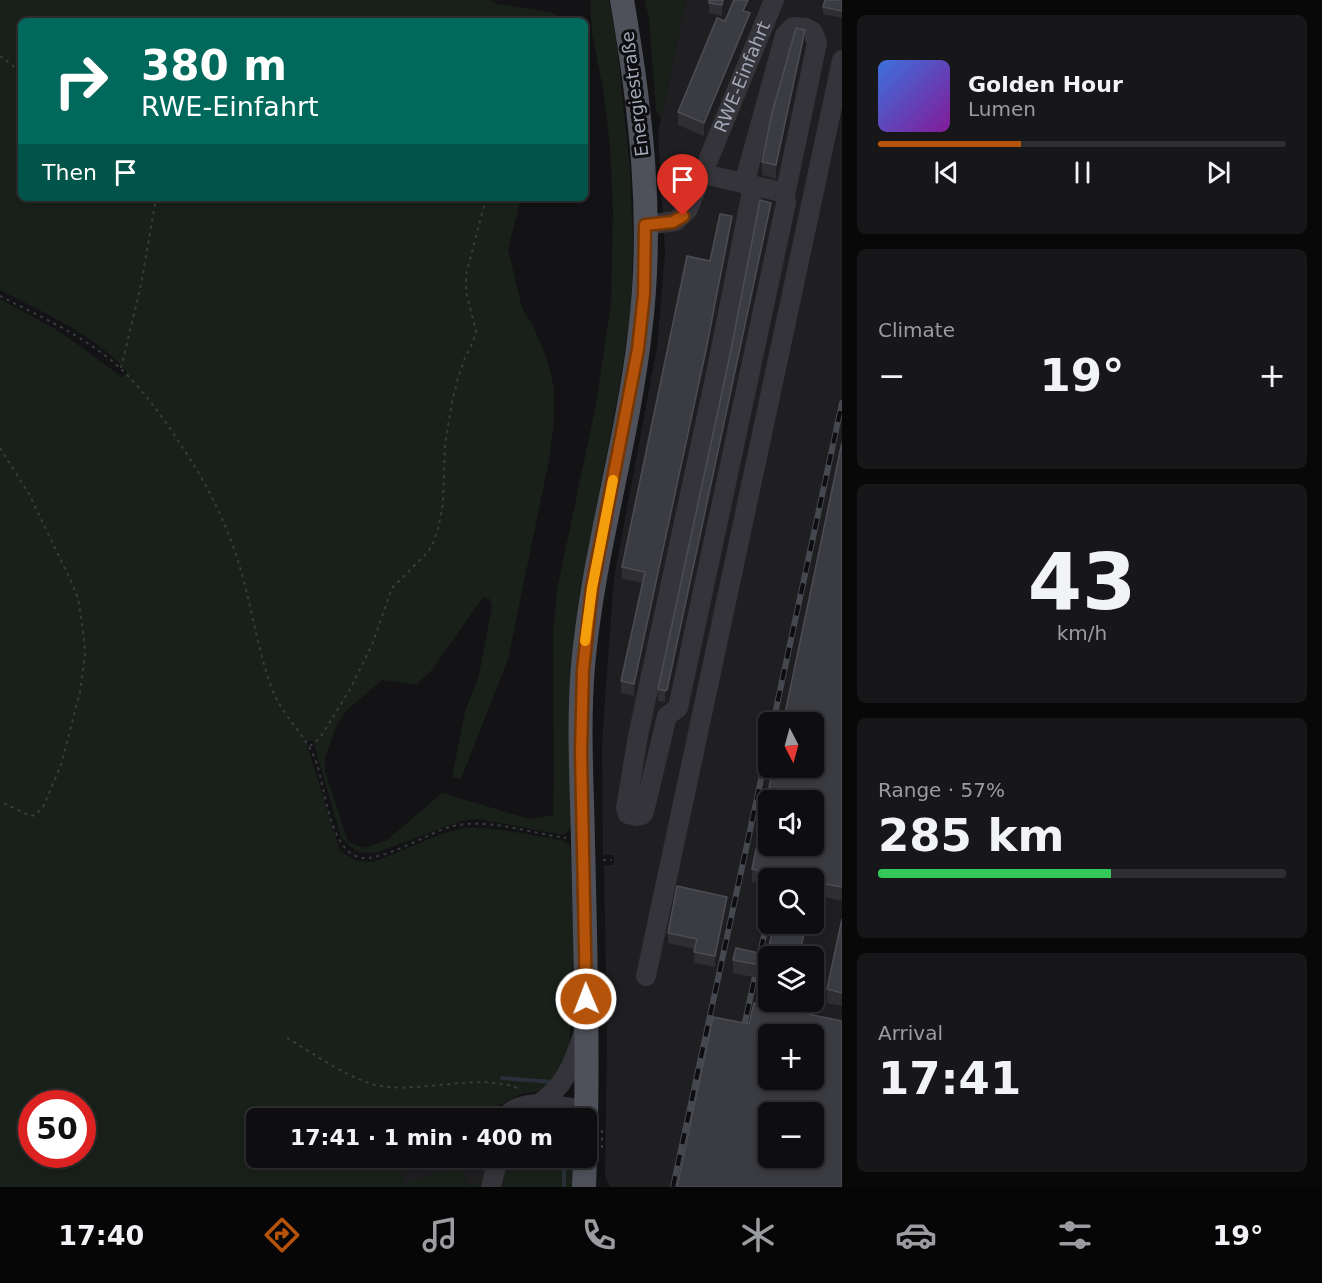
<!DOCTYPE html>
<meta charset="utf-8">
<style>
:root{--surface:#0e0e10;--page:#171719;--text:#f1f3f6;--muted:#9b9c9f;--line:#2e2e30;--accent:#b45309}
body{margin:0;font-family:"DejaVu Sans",sans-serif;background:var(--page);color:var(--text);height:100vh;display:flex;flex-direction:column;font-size:22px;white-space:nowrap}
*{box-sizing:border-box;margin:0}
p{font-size:20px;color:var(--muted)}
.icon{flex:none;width:33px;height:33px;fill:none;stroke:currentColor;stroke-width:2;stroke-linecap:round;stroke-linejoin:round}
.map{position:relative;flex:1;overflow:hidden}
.sheet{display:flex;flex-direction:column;gap:15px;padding:15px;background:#080809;width:480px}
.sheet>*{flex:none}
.banner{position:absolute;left:18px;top:18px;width:570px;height:183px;border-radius:9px;box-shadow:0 3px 9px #0003,0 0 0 2px var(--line);background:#00695c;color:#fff;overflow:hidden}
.needle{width:39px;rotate:174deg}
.controls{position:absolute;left:758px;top:712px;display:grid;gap:12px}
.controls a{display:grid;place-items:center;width:66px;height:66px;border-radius:9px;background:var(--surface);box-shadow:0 3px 9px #0003,0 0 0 2px var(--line);font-size:30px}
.speed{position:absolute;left:18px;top:1090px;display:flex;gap:12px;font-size:30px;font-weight:700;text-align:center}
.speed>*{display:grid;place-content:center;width:78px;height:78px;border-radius:50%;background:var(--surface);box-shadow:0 3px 9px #0003,0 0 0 2px var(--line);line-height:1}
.speed .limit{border:9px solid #d22;background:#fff;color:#111}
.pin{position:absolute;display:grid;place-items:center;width:51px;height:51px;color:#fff;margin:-62px -26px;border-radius:50% 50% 50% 0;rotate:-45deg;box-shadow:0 0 6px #0007}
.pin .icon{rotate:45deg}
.me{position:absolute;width:66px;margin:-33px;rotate:359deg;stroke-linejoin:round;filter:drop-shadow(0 0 4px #0008)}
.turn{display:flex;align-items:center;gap:21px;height:126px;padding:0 24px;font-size:27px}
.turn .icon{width:78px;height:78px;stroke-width:2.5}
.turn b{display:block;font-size:42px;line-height:51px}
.then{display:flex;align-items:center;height:57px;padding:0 24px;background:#0003;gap:12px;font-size:22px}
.big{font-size:45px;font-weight:700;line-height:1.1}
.sheet .tile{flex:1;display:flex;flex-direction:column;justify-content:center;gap:9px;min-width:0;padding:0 21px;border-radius:9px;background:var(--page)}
.sheet .dial{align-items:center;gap:0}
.dial b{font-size:78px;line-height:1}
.song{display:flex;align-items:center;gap:18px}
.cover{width:72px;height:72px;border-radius:9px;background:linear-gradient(135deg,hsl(220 70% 55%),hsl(290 70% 35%))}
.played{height:6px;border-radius:3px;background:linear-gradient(90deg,var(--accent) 35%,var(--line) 35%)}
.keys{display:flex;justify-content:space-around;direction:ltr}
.heat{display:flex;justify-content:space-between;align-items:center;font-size:33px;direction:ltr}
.charge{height:9px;border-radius:4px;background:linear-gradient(90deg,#34c759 57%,var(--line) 0)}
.trip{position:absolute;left:246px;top:1108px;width:351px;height:60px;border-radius:9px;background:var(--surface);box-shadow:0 3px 9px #0003,0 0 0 2px var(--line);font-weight:700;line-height:60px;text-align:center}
.dock{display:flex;height:96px;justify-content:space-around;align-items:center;background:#060606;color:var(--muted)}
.dock .icon{width:42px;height:42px}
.dock .active{color:var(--accent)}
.dock b{font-size:27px;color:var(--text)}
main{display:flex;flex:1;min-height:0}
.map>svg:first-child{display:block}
</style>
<main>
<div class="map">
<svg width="842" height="1187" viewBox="0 0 842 1187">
<rect width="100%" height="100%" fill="#131315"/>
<g fill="#1f1f22" fill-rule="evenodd">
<path d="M686,0H842V1187H610L605,1176L607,1037L604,865H613L614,860L613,855H603L602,747L605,699L614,578L657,347L665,254L658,132ZM768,723H813V768H768ZM768,801H813V846H768ZM768,879H813V924H768ZM768,957H813V1002H768ZM768,1035H813V1080H768ZM768,1113H813V1158H768Z"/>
<polygon points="396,1158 489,1158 484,1180 468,1185 461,1166 405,1184"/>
</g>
<g fill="#19201a" fill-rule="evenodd">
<path d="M0,0H491L496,4L551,12L558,16L559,21H21V198H521L508,249L522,308L534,328L547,359L554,388V421L549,460L508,659L461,779L452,777L465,712L479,675L492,607L490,599L483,597L432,670L416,685L382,680L346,711L336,727L325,758V771L348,842L365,848L387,840L442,793L529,819L553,815L554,780L553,634L557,590L596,404L611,304L613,210L610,145L604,94L592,33L590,0H609L616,38L630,168L633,245L631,310L618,394L589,545L571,827L564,835L478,819L461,821L378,852C359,855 354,851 341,837L313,740L306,742L340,851L357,861L374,862L436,836L467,827L502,830L562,840L570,846L574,933L569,1054L564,1071L541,1091L523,1093L472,1119H256V1158H396L405,1183L461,1166L468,1185L484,1180V1187H0V299L59,331L122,377L127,372C95,334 43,313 0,290ZM32,1104H82V1155H32Z"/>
<polygon points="645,0 686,0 661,118 656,110 649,19"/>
<polygon points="506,1158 573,1158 572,1187 499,1187"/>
</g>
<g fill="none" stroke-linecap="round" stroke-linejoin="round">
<g stroke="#28303a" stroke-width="4">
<polyline points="502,1078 552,1082"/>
<polyline points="564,1158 564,1187"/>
</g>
<g stroke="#3a3b41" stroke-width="2" stroke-dasharray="3 4.5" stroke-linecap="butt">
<polyline points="537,21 537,19"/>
<polyline points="0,56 21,72"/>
<path d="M0,296C41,317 87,337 121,369C145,392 165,420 183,448C205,481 225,520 237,558C251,600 256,645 271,686C281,716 308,736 317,764C325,789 330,848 358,857C380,864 429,832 453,826C489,818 530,833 566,838"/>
<polyline points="121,368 141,285 156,198"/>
<polyline points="0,448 29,494 70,579 78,598 84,638 85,656 80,692 61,765 43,807 35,815 30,816 0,801"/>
<polyline points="310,746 320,738 349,691 372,645 392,588 424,556 432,546 438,529 443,504 445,444 452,402 458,378 465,358 473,342 476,331 466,292 466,275 486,198"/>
<polyline points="603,860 612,860"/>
<path d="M287,1038C313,1053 353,1082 381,1086C424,1093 480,1072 520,1089"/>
<polyline points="602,1148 602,1130"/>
</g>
<g stroke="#34343a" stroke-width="20">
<polyline points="704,174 781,192 785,195 786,203 678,708 667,716 644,812 642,815 637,816 628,814 626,808 638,736 718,364 753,186"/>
<polyline points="744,184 785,35 793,27 806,28 813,32 817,43 785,195"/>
<path id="s1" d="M646,225L676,221L688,209L774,0"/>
<polyline points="646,976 842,60"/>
<path d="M537,1105C564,1088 574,1064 583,1034"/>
<path d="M503,1119C521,1095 560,1107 586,1110"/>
<polyline points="491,1187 498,1158"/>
</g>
<g stroke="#4f515a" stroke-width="24">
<path d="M586,1119C588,1027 585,934 583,842C582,784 578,725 583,666C593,553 627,445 640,332C654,221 641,110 622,0"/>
<polyline points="584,1187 585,1158"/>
</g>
<defs>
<g id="rail">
<polyline points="773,723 842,403"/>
<polyline points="742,1036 768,917"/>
<polyline points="673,1187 768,747"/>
</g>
</defs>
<use href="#rail" stroke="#46484f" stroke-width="6"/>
<use href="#rail" stroke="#0e0e10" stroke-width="4" stroke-dasharray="11" stroke-linecap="butt"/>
</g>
<g fill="#2f2f33">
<polygon points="725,0 722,16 709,13 709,3"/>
<polygon points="734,0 753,0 748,13 750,26 704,136 678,125 678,112 725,21"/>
<polygon points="842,0 842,18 823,14 823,7"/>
<polygon points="805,44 776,179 762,175 762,162"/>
<polygon points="771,214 667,701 665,702 658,701 658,689"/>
<polygon points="732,228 706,362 634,696 621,693 621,681 643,583 622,579 622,567"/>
<polygon points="842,442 842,901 815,895 813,904 813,879 768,879 768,886 752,882 752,869"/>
<polygon points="727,907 715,967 694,963 695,949 668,943 668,933"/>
<polygon points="842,919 842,1006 827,1003 827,989"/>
<polygon points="809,924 802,957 768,957 768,997 768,990 763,989 763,979 733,973 733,960 767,955"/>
</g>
<g fill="#1e1e21">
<polygon points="723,0 725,0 722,16 722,5"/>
<polygon points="748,0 753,0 743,23 743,11"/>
<polygon points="750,13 750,26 704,136 704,123"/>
<polygon points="805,30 805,44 776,179 776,165"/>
<polygon points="771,203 771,214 667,701 665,702 665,691"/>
<polygon points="732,216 732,228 706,362 634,696 634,684"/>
<polygon points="815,882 815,895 813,904 813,890"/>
<polygon points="727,897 727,907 715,967 715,956"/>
<polygon points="806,924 809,924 802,957 799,957"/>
</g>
<g fill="#3b3c41" stroke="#4c4d54" stroke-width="1.5" fill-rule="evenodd">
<polygon points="709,0 723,0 722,5 709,3"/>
<polygon points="734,0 748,0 743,11 750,13 704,123 678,112 717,18 725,21"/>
<polygon points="825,0 842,0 842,11 823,7"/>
<polygon points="796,28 805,30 776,165 762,162 772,113"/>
<polygon points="760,200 771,203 667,690 665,691 658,689 730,355"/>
<polygon points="720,214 732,216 706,350 634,684 621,681 645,572 622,567 687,256 710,261"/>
<path d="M842,442V887L815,882L813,890V879H783L784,876L752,869L773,768H813V723H783ZM768,801H813V846H768Z"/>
<polygon points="677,886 727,897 715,956 694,952 697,939 668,933"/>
<polygon points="842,919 842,993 827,989"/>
<polygon points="774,924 806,924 799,957 768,957 768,977 763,975 765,966 733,960 736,948 767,955"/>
<path d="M754,1003L842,1021V1187H677L713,1017L749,1024ZM768,1035H813V1080H768ZM768,1113H813V1158H768Z"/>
</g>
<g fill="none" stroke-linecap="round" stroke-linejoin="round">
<defs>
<polyline id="route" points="586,999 581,752 583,670 592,588 638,349 644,294 645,225 673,222 683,216"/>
</defs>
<use href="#route" stroke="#753606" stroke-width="15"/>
<use href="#route" stroke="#b45309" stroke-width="10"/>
<polyline stroke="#f59e0b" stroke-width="10" points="585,641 592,588 613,480"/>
</g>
<g text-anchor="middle" stroke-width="6" stroke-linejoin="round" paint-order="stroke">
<g font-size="18" fill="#a3a7b7" stroke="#0e0e10">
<text dy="6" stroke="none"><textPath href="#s1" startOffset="190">RWE-Einfahrt</textPath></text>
<text transform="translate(635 94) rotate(-97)" y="6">Energiestraße</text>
</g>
</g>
</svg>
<div class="controls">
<a><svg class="needle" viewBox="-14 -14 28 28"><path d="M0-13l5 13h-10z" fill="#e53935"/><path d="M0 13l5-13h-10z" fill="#9b9c9f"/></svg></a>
<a><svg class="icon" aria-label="sound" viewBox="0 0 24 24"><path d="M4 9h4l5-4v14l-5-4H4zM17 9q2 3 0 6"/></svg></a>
<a><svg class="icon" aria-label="search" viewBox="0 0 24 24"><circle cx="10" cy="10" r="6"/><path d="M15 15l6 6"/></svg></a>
<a><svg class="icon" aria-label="layers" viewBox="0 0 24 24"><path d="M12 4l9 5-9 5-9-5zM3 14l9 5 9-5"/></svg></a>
<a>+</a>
<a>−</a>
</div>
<div class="speed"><div class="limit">50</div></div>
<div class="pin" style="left:683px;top:216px;background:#d93025"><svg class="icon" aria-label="arrive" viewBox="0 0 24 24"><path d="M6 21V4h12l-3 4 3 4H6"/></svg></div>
<svg class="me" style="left:586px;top:999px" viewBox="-20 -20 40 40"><circle r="17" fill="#b45309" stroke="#fff" stroke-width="3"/><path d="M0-11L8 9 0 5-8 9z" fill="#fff"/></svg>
<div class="trip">17:41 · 1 min · 400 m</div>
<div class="banner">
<div class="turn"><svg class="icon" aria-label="right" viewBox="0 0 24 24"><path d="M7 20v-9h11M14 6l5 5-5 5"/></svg><div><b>380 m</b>RWE-Einfahrt</div></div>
<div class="then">Then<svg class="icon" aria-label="arrive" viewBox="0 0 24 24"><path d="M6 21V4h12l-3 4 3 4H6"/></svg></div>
</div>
</div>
<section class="sheet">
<div class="tile">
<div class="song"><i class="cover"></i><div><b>Golden Hour</b><p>Lumen</p></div></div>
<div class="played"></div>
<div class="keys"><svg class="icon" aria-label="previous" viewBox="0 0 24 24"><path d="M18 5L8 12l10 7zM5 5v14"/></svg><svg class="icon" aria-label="pause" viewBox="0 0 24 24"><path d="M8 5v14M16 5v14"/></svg><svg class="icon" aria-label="next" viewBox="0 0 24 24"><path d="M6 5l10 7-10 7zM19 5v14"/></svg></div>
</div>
<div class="tile"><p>Climate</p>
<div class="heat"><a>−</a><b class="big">19°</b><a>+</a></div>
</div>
<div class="tile dial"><b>43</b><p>km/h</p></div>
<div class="tile"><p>Range · 57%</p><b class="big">285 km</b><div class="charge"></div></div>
<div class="tile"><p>Arrival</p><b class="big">17:41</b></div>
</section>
</main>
<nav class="dock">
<b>17:40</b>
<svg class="icon active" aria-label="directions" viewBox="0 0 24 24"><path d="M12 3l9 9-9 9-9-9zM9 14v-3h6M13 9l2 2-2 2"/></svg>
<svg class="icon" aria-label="music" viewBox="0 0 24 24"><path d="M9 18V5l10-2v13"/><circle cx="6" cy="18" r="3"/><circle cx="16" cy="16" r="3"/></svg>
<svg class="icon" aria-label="phone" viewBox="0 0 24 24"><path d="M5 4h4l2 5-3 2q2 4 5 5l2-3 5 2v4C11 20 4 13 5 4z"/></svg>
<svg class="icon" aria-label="climate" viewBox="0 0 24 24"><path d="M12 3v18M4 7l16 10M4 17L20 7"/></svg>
<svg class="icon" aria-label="car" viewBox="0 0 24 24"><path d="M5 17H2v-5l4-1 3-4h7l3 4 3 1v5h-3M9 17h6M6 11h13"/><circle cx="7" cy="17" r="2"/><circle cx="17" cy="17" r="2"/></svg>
<svg class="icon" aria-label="filters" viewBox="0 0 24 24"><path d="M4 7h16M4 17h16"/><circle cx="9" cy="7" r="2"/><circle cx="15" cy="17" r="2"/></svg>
<b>19°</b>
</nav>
